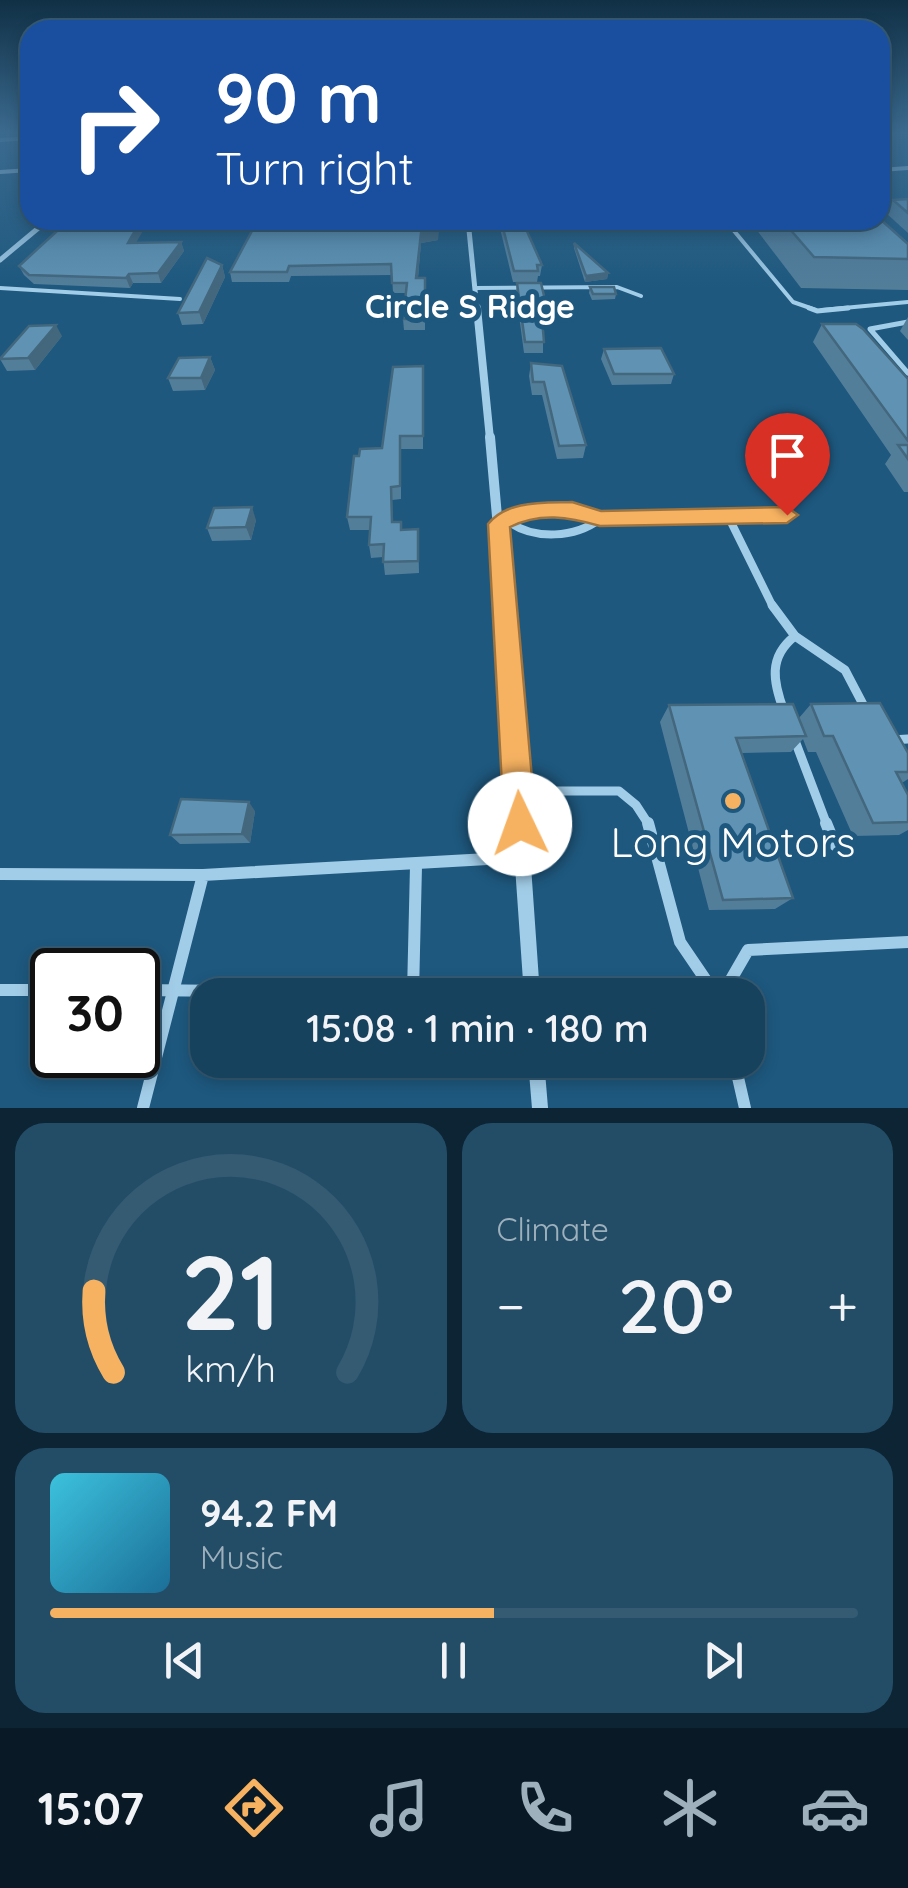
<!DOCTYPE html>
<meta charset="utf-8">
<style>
:root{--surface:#16425e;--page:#234d67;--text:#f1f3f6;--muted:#9eb0bc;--line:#355b73;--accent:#f6b261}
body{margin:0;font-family:Quicksand,sans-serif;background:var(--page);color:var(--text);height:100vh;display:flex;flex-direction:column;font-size:38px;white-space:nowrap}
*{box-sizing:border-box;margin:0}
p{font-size:32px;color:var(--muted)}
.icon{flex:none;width:55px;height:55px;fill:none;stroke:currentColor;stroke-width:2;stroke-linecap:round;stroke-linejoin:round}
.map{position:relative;height:1108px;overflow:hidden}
.side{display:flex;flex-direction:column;gap:15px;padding:15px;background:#0c2434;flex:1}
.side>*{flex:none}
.banner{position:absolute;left:20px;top:20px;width:870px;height:210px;border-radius:30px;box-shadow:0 5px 15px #0003,0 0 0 2px var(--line);background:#1a4fa0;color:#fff;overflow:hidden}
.speed{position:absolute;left:30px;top:948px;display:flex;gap:20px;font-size:50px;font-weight:700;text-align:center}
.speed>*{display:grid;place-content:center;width:130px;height:130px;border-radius:50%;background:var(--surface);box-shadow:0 5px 15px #0003,0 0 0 2px var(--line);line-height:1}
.speed .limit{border:5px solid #111;border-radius:15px;background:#fff;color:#111}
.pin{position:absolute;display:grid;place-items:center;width:85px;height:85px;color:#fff;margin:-102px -42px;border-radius:50% 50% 50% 0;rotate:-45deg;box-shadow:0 0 10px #0007}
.pin .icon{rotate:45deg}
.me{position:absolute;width:110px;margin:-55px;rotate:357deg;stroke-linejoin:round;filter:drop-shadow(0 0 8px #0008)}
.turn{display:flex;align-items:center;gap:35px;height:210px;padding:0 30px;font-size:45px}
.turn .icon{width:130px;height:130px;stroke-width:2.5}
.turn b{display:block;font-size:70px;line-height:85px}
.big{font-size:75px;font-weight:600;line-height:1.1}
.side .tile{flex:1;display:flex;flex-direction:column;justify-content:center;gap:15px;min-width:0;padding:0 35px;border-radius:30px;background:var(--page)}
.side .dial{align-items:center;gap:0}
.dial svg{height:260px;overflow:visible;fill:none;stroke:var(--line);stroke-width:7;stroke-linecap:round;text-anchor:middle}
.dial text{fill:var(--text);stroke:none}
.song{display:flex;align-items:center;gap:30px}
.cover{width:120px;height:120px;border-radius:15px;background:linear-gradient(135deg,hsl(190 70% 55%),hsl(200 70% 35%))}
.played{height:10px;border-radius:5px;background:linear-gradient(90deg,var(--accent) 55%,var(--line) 55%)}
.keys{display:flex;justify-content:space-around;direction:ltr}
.heat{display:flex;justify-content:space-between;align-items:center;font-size:55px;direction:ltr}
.side .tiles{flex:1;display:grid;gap:15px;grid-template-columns:1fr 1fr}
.tile:last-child{grid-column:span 2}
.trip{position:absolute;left:190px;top:978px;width:575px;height:100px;border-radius:30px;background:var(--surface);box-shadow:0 5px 15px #0003,0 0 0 2px var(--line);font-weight:600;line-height:100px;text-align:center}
.tab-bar{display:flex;height:160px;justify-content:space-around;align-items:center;background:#091a26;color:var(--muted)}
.tab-bar .icon{width:70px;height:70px}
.tab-bar .current{color:var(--accent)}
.tab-bar b{font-size:45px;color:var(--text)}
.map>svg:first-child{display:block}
</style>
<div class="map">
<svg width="908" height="1108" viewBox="0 0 908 1108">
<rect width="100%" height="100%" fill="#1e587e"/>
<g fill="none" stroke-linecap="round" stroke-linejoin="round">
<g stroke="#a2cde8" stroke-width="4">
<polyline points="0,140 30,138"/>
<polyline points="880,170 908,168"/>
<polyline points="880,199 884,202 880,202"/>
<polyline points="725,220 793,302 816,310"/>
<polyline points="0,288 180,299"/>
<polyline points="475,288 617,287 641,296"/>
<polyline points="822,310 908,302"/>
</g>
<g stroke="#a2cde8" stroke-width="5">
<polyline points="809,308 817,311 848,308"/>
<polyline points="908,322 870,329 908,373"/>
</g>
<g stroke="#a2cde8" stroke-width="8">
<polyline points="728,516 787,515"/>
<path d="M509,522C535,540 575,538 600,519"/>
<polyline points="499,524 525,511 572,510 600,519 728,516 773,607"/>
</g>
<g stroke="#a2cde8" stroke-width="9">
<polyline points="772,605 795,636 845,670 866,710"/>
<path d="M784,711C773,682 768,657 795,636"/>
<polyline points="794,738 827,825"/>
<polyline points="891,740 908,739"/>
<polyline points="518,791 619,791 636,805 649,825"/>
</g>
<g stroke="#a2cde8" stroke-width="12">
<polyline points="648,823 680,942 716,995"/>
<polyline points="826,823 835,845"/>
<polyline points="0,874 203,875"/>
<polyline points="0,990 52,990"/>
<polyline points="138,990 413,993 416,866"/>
<polyline points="722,995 748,950 908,942"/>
<polyline points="734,1060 745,1108"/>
<polyline points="143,1108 203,875 522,857"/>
</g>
<polyline stroke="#a2cde8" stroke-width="4" points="0,172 30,170"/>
<g stroke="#a2cde8" stroke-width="5">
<polyline points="468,220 477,310"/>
<polyline points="0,260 48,220"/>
</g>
<polyline stroke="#a2cde8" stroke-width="8" points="477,308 490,439"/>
<polyline stroke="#a2cde8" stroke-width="10" points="490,437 505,607"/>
<polyline stroke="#a2cde8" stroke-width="12" points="505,605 520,825"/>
<g stroke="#a2cde8" stroke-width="16">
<polyline points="520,823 532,995"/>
<polyline points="536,1060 540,1108"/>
</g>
</g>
<g fill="#537e9a">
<polygon points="908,199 908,233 886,213 893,200"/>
<polygon points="439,220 438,240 421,243 418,278 425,278 425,330 404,330 403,319 406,293 393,293 392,275 291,276 289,282 232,282 230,272 341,227"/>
<polygon points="498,220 522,220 542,265 540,276 538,276 537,282 513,282"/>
<polygon points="749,220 880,220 908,244 908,290 801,288"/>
<polygon points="181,242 184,251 161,283 133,283 130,288 34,284 24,275 19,266 136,243"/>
<polygon points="574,243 608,273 607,279 585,282 574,248"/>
<polygon points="222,265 225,277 203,324 182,325 178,313"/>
<polygon points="517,283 549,317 548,328 543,328 543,353 524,353 516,293"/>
<polygon points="590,287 616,294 615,299 592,300 589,293"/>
<polygon points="908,317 908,340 900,331"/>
<polygon points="822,324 908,379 908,492 904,492 885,464 891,455 813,342"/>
<polygon points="62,336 35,370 7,371 0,359"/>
<polygon points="604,349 674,374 671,384 612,385 601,359"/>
<polygon points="210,357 215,370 205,390 173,391 168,378"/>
<polygon points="531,363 586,445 583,458 557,459 542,395 532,395 529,376"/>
<polygon points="423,366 423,449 401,449 401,499 392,500 393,522 402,530 418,529 419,573 385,575 383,557 371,558 369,545 370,530 350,530 347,517 359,456 382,448"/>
<polygon points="256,520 251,540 212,541 207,528"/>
<polygon points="811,704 908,753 908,779 902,783 908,795 908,830 899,835 853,836 816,752 808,752 803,739 791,752 742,753 793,898 775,909 709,910 660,722 669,705 799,718"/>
<polygon points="255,811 250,843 180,844 170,835"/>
</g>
<g fill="#43677d">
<polygon points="141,220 149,220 131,252 128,243"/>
<polygon points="439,220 438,240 421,243 417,288 416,278 421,233"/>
<polygon points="181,242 184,251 161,283 158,273"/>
<polygon points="222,265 225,277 203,324 199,312"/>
<polygon points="608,273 607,279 585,282 586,276"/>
<polygon points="129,274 133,283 130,288 126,278"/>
<polygon points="56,325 62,336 35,370 28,358"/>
<polygon points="210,357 215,370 205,390 201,378"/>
<polygon points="252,507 256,520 251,540 246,527"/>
<polygon points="249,802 255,811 250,843 242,834"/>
</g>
<g fill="#6093b3" stroke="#43677d" stroke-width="2.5">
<polygon points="908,199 908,213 893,200"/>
<polygon points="880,219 908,244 908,259 814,257 782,220"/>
<polygon points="69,220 141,220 128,243 181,242 158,273 129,274 126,278 29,275 19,266"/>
<polygon points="343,220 438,220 437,231 421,233 416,278 425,278 425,319 403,319 407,283 392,283 391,264 289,266 287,272 230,272 253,229 341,227"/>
<polygon points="501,220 522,220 542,265 537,265 538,271 514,271"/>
<polygon points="574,243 608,273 586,276"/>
<polygon points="207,258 222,265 199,312 178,313"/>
<polygon points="517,283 541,283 549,317 542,318 544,342 525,342"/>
<polygon points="590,287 614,287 616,294 593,294"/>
<polygon points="822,324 856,324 863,329 908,379 908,441"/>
<polygon points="56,325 28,358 0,359 29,326"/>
<polygon points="661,348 674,374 614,374 604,349"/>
<polygon points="210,357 201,378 168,378 179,358"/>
<polygon points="531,363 562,366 586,445 559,446 544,382 533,382"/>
<polygon points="423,366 423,436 400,436 400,486 391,487 392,522 401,522 401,530 418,529 418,561 383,562 384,544 369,545 371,517 347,517 354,456 359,456 360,449 382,448 393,367"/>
<polygon points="898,445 908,445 908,459"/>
<polygon points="252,507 246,527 207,528 214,508"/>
<polygon points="880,703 908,753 908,772 896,772 908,795 908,822 873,823 833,736 824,736 811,704"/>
<polygon points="793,704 806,736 736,738 793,898 723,900 669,705"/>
<polygon points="181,799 249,802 242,834 170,835"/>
</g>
<linearGradient id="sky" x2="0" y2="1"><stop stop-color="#103045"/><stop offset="0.46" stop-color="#3b6a8f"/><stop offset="1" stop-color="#3b6a8f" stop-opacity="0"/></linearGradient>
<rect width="908" height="289" fill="url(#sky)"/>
<path fill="#f6b261" stroke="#a0743f" stroke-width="2.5" d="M572,502L601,511L787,507L798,515L787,523L600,526C569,517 540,512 510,527L536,824L531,835L520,840L508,835L504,824L488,524C507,500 544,503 572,502Z"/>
<circle fill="#f6b261" stroke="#1e587e" stroke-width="4" cx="733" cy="801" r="10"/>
<g text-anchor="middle" stroke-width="10" stroke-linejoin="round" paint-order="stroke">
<g font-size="32" font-weight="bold" fill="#fff" stroke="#1e587e">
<text x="470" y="318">Circle S Ridge</text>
</g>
<g font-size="42" fill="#fff" stroke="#1e587e">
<text x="733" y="857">Long Motors</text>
</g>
</g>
</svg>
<div class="speed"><div class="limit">30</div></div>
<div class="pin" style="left:787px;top:515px;background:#d93025"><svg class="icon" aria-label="arrive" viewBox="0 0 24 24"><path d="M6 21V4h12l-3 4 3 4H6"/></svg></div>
<svg class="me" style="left:520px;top:824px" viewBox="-20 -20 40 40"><circle r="19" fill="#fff"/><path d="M0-13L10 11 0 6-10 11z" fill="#f6b261"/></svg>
<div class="trip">15:08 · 1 min · 180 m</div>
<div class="banner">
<div class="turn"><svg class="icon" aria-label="right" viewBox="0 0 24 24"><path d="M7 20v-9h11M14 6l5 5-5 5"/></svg><div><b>90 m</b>Turn right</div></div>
</div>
</div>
<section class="side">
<div class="tiles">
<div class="tile dial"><svg viewBox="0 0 100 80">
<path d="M14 69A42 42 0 1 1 86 69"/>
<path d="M14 69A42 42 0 0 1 8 44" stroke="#f6b261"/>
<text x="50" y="56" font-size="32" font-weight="700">21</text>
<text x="50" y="72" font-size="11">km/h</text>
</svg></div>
<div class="tile"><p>Climate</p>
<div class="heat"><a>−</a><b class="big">20°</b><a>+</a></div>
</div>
<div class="tile">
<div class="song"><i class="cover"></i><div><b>94.2 FM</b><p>Music</p></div></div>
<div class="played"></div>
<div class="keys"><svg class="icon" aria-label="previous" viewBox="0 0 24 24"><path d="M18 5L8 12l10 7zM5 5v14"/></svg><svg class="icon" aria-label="pause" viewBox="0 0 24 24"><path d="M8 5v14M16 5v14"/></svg><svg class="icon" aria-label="next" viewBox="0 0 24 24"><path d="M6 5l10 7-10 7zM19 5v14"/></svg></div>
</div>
</div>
</section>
<nav class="tab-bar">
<b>15:07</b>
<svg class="icon current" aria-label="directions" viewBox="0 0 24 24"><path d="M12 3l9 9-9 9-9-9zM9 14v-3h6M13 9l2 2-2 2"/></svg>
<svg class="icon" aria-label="music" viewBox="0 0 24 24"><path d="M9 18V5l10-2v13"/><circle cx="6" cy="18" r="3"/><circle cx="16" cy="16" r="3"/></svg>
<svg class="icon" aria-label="phone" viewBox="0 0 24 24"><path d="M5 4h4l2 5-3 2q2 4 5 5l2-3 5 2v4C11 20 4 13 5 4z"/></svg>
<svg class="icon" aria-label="climate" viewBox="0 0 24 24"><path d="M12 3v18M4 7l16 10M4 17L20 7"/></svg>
<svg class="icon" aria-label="car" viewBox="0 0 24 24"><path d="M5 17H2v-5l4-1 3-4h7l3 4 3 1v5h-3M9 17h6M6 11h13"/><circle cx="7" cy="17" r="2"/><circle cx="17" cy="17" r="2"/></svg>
</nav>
